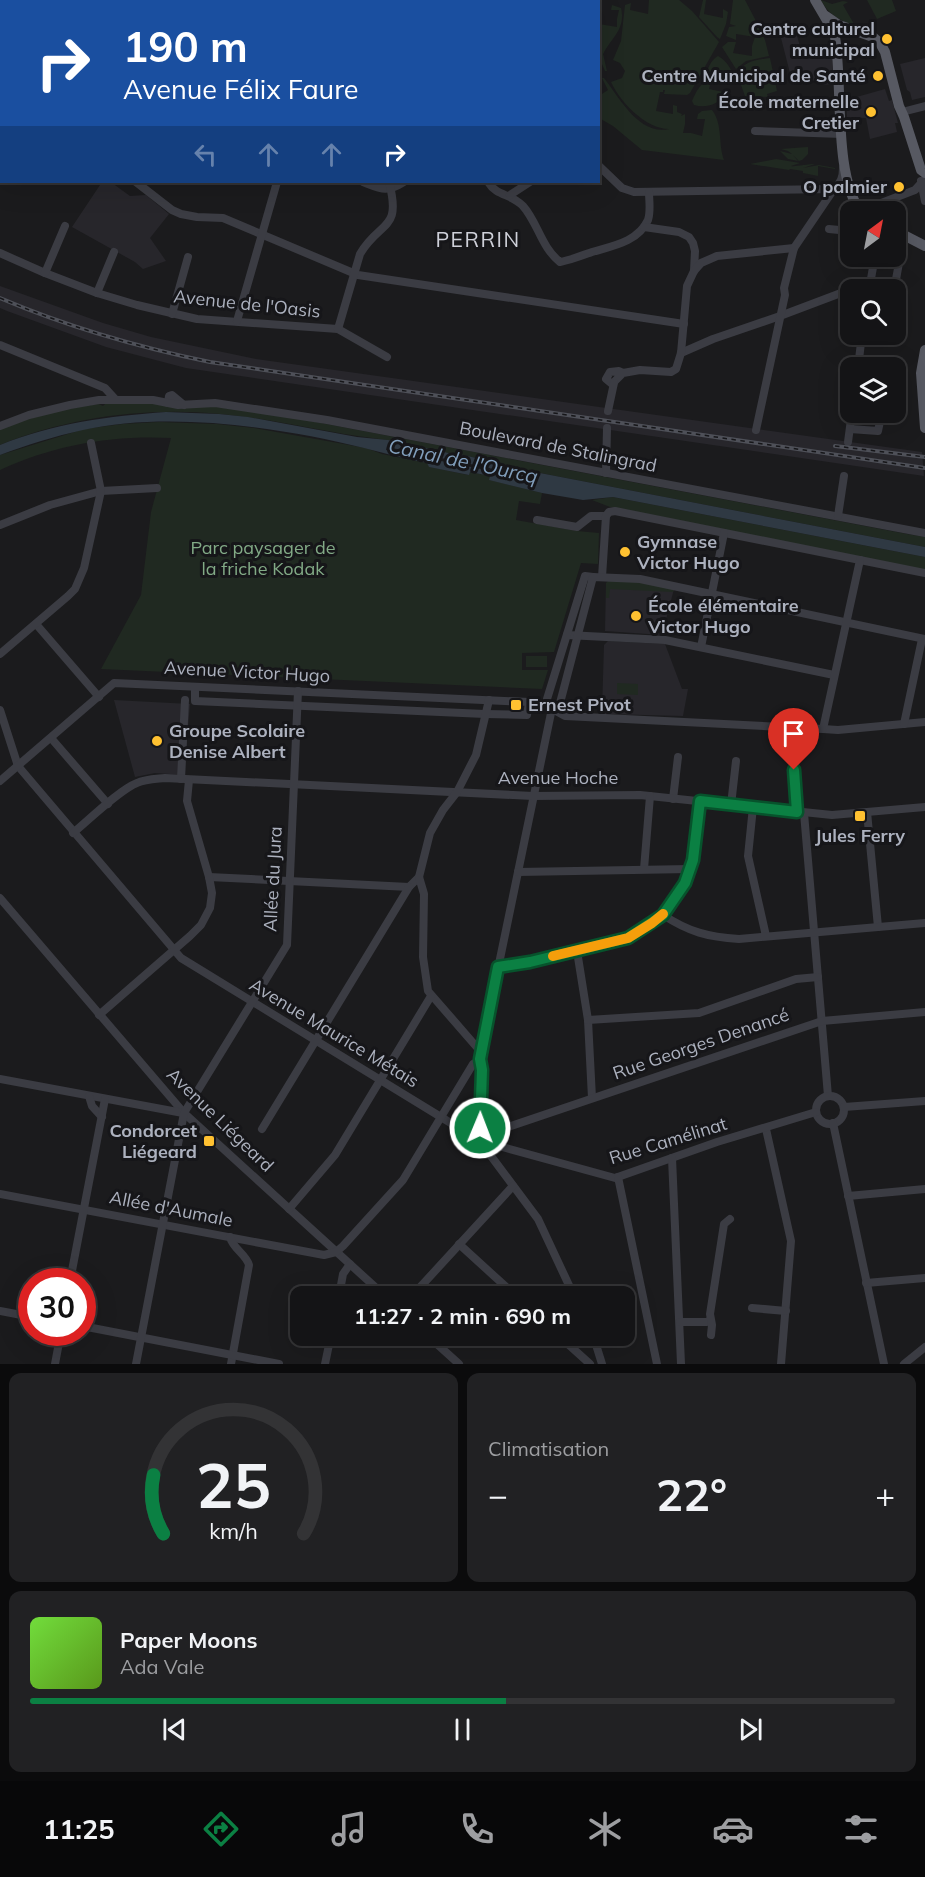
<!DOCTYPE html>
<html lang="fr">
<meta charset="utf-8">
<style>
:root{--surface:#141416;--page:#212123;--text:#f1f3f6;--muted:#9d9ea1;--line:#333335;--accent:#0b8043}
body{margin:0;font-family:Mulish,sans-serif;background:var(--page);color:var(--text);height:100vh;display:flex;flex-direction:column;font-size:22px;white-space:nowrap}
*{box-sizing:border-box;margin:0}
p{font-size:20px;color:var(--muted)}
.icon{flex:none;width:33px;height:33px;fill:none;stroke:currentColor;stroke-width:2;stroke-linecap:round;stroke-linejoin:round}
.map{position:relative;height:1364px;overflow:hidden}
.details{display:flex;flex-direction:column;gap:9px;padding:9px;background:#0b0b0c;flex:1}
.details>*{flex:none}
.guide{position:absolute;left:0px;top:0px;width:600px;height:183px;box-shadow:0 6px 24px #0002,0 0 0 2px var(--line);background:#1a4fa0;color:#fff;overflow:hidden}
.needle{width:39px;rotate:32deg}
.fabs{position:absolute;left:840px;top:201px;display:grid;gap:12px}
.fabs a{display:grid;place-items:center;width:66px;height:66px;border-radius:12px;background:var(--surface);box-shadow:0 6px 24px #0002,0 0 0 2px var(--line);font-size:30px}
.speed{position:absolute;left:18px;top:1268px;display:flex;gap:12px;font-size:30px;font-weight:700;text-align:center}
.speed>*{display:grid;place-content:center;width:78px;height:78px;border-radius:50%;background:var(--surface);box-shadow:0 6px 24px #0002,0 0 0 2px var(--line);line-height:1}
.speed .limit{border:9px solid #d22;background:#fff;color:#111}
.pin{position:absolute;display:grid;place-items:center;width:51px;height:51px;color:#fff;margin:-62px -26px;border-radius:50% 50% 50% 0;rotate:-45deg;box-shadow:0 0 6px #0007}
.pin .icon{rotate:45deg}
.me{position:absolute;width:66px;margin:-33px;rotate:1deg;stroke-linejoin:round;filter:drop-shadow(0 0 4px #0008)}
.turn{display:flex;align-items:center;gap:21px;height:126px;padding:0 24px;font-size:27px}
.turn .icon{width:78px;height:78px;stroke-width:2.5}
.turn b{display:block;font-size:42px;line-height:51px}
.lanes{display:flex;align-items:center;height:57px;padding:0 24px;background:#0003;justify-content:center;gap:30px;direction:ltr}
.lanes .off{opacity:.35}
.big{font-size:45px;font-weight:700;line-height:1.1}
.details .widget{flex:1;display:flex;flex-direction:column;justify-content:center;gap:9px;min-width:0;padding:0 21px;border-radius:12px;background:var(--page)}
.details .dial{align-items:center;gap:0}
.dial svg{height:156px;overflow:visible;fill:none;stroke:var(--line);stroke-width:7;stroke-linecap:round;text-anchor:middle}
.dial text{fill:var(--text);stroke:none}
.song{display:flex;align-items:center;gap:18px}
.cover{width:72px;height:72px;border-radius:9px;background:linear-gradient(135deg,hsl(100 70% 55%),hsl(90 70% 35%))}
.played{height:6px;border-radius:3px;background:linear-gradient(90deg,var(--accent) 55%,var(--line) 55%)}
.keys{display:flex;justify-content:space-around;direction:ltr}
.heat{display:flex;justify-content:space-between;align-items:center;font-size:33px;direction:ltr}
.details .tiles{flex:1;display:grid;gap:9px;grid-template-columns:1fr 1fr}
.widget:last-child{grid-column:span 2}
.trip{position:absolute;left:290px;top:1286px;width:345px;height:60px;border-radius:12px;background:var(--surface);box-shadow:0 6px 24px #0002,0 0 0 2px var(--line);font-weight:700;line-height:60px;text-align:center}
.tabs{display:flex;height:96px;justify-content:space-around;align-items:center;background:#080809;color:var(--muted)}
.tabs .icon{width:42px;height:42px}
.tabs .on{color:var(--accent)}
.tabs b{font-size:27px;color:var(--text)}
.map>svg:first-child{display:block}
</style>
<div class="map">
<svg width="925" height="1364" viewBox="0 0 925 1364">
<rect width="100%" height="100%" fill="#1b1b1d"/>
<g fill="#27262b">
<polygon points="795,29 802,53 815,59 830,53 832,59 834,84 821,85 816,80 793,85 780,34"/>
<polygon points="925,58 925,97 912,100 910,92 907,90 900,64"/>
<polygon points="885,89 889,101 892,100 898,123 895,123 897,132 870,139 866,118 847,117 846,100"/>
<polygon points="102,182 112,183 130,196 146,195 169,214 150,238 166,261 143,269 135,262 72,227"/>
<polygon points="0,286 103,323 151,337 256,359 922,452 924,476 186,368 106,347 7,311 0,308"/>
<polygon points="606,583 674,589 662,635 605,631"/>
<polygon points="608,641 665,644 682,689 688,689 683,716 605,714 602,711 604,645"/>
<polygon points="114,700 190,704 184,775 155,773 135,777"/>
</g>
<g fill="#202921">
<path d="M649,0H679L692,11L719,42L690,93L687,95L664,94L665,90H663V92H660L656,111L673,114V105L677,106V112L682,114L681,116L685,114V124L683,133H691L702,136L705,119H697L698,114L702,111L712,110C723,124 718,144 724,160L642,150L613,126L599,118V96L608,90L602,78H604C619,97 639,136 669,129C646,129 620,102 611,82L622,78L625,71L620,63L613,60L621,41L625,5L631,3L630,10L648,14Z"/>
<polygon points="703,0 706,0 704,14 723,18 723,9 728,12 726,24 720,39 717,37 699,17"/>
<polygon points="733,0 745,0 756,21 749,26 757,24 765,40 769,56 746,61 736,69 722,47 728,42 736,42 733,53 752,56 752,46 755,37 736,34 736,40 726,36 729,27 736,26 730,24"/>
<path d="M821,0L832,4L843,1L848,2L843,5L854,24L858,23L860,27C843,22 829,16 821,0Z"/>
<polygon points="867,0 892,0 896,11 877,19"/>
<path d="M612,5L621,8C626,29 612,37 603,54L607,71H605L599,57V24L617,27V19L619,10H611Z"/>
<path d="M718,56C727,61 731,69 735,78L733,82L728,81L731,73H722L712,70L711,78L707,75C706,69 713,58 718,56Z"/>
<path d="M770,58L777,91L767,94L768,97L745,96L737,74C744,61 756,60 770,58Z"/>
<path d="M708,80L711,81L709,89L728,93C719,103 708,109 694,105L692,101C696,92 699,85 708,80Z"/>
<polygon points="808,147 808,154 802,160 799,161 793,155 798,161 788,159 780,151 792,154 788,151 781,149"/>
<path d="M776,159L800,163L791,166C794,167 808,164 815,164L803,168L819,165L835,168V169L818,166V176L803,173V171L790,169L789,170L750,164Z"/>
<path d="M108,401L216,407L268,413L907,534L925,537V547L540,473L455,453L453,455C431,450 410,443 387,440C367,437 348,435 328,431C292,425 256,417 220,414C146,407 69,417 0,445V429C33,416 64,408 99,404L103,406Z"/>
<path d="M159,422L217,424L254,428L366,448L382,454L427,463L430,467L468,475L470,472L490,476V480L542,493L540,504L519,501L516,520L577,531L599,533L598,564L581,563L554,652L522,653V670H548L542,689L101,669L141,595L151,512L171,438C112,435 54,445 0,470V455L84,429L123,424Z"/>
<polygon points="613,497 925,557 925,570 610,507 592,500"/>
<polygon points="609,580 639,581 674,589 673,592 610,589 609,598 606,598 606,583"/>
<rect x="526" y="656" width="21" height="11"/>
<polygon points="617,683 638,684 638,695 617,694"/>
</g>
<path fill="#2f3943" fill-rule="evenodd" d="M166,412L219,414L248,417L357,437L388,440L453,454L455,453L540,473L925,547V557L613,497L583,500L542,493L489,480L490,476L470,472L469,475L429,467L427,463C405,459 385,453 364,448C280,427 168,411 83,430C55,436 27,445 0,455V445C54,423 109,416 166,412ZM387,447L490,468L491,469L486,470L386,450Z"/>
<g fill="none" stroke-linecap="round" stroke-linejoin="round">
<g stroke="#3b3c43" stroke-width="8">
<polyline points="141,0 142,2"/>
<polyline points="313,0 313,2"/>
<polyline points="505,0 506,2"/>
<polyline points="563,0 564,2"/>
<polyline points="34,2 37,1"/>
<polyline points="422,2 425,0"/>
<polyline points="518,2 520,0"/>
<polyline points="575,2 576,0"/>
<polyline points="0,110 2,111"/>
<polyline points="902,112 925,106"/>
<polyline points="755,131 842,134"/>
<polyline points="598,165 622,188 634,192 834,189"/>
<polyline points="921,181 925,201"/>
<polyline points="136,182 172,210 181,214 197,217 223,218 358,275 684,324"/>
<path d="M363,182C381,189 387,193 404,182"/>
<path d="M488,182C497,197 511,193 523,206C538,223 541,247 560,262C571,260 581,256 592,252C612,246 638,242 648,220C651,211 649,201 649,192"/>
<polyline points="510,195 530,182"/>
<polyline points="872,212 876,205 915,190 925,179"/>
<polyline points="644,227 679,232 689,237 693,243 695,251 694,271"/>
<polyline points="829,229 839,230 850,225"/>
<polyline points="0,253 45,273 97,293 137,305 197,319 338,329 387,357"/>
<polyline points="45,273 65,226"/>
<polyline points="869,290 875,256"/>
<polyline points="97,293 114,252"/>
<polyline points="172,314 188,257"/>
<polyline points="237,321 277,182"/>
<path d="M338,329L360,254C380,220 402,232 389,182"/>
<polyline points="0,345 105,388 115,399"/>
<polyline points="681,353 713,339 780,316 870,282 895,285 904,235"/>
<polyline points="858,368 862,334"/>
<polyline points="623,373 612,384 606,379 610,372 619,371 623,373 640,370 671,372 676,369 681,353 687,286 694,271 701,263 717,256 794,248"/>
<polyline points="168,403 169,396 172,395 184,405"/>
<polyline points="608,411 614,383"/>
<polyline points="0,426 29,415 70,405 99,400 153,400 178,405 215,403 327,420 925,533"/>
<polyline points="850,429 878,431 882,412"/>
<path d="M756,430L785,295L784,288L794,248L834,189C841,183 843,177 843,168"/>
<polyline points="848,442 852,412"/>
<polyline points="606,473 607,428"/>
<polyline points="838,516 844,476"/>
<polyline points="537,520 577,527 591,516 606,516"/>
<polyline points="0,525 50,505 101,491 157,488"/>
<polyline points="602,577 606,516 609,512 615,511 925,573"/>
<polyline points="36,624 99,697"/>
<polyline points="567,635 665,640 834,675"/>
<polyline points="701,647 724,533"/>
<polyline points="0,654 68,596 75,589 84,568 101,491 91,443"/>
<polyline points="195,687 195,701 485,714 527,715 529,702"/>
<polyline points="548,704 547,699 585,576 593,577"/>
<polyline points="557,707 560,703 593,577 640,579 925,639"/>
<polyline points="0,710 18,766 181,958 472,1136 480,1137"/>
<polyline points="556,711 565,716 823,729 838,730 925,722"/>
<path d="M551,713L479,1060C486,1090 471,1124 488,1152L538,1219L574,1296"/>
<polyline points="904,724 922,639"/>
<polyline points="791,728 797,812"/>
<polyline points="823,729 860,560"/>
<polyline points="51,738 108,804"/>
<polyline points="181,779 185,700"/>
<polyline points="0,781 114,683 529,702 547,705"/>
<polyline points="673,799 678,757"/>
<polyline points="731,805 736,761"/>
<polyline points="753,807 748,856 766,936"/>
<polyline points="867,812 878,927"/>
<polyline points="804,813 828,1096"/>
<path d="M73,833C89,820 119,790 137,783C145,779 155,779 165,778L533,796L640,795L832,815L925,807"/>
<polyline points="644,869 650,796"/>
<polyline points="518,872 690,869"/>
<polyline points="209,877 409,887 419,877"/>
<polyline points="0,898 184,1113 385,1296"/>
<path d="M663,915C689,932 708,937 739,939L925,923"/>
<polyline points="577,951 588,1020 592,1098"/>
<polyline points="498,967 530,962 629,937 663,915 685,883 693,860 700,801"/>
<polyline points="99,1015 190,936 201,925 210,908 212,893 209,877 187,801 189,780"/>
<polyline points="588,1020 699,1013 796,979 818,977"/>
<polyline points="481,1052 428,991 423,957 424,894 419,877 430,833 443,810 457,792 476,755 489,700"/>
<polyline points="0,1079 183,1113"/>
<polyline points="89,1096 92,1106 102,1117"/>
<circle cx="830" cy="1110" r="14"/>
<polyline points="844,1107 925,1101"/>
<polyline points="833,1123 884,1364"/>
<polyline points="262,1129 409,887"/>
<polyline points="766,1129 791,1241 781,1364"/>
<polyline points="493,1132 822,1021 925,1012"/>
<polyline points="495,1145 615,1178 717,1142 816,1112"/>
<polyline points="672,1158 681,1364"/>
<polyline points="618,1177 657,1364"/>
<polyline points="0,1194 324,1255 336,1252 343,1246 403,1180 473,1064 479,1060"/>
<polyline points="848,1196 925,1189"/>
<polyline points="289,1209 335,1155 431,996"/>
<path d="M230,1237C233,1249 246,1254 249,1265L231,1364"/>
<polyline points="459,1244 516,1296"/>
<polyline points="70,1281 105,1099"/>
<polyline points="866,1283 925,1278"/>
<polyline points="339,1296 343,1274 350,1264"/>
<polyline points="412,1296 513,1186"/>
<polyline points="752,1308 786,1311"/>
<polyline points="0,1311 32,1317"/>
<polyline points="680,1322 707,1322 710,1320"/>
<polyline points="82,1326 279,1364"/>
<polyline points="427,1335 459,1364"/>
<polyline points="558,1335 590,1364"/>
<polyline points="593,1335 602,1364"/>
<polyline points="711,1335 712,1325 710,1314 724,1224 730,1219"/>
<polyline points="55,1364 61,1332"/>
<polyline points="136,1364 184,1113 287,945 298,691"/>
<polyline points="325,1364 331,1335"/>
<polyline points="904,1364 925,1347"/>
</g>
<g stroke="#575962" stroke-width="10">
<path d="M815,0L832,29L835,37C843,83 833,176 861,212"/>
<polyline points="826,16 839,25 873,37 880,43 885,52 899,106 904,117 921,170 925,173"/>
<polyline points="896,231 925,246"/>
<polyline points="925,350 921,373 925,428"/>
</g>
<defs>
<g id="rail">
<path d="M0,298C68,327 138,347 210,362L925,468"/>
<polyline points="835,446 925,457"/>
</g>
</defs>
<use href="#rail" stroke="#4e5058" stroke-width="4"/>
<use href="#rail" stroke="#161619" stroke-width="1.5" stroke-dasharray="4.5" stroke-linecap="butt"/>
</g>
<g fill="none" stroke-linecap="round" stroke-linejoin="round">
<defs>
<polyline id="route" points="480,1128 482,1070 480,1059 498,967 530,962 628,938 663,915 685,883 693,860 700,801 797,812 794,770"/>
</defs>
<use href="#route" stroke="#07532c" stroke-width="15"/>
<use href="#route" stroke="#0b8043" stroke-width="10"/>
<polyline stroke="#f59e0b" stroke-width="10" points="553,956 628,938 652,923 663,914"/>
</g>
<g fill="#ffc131" stroke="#161619" stroke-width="2">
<circle cx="887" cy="39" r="6"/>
<circle cx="878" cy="76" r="6"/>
<circle cx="871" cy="112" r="6"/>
<circle cx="899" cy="187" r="6"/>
<circle cx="625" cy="552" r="6"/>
<circle cx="636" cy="616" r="6"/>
<rect x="510" y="699" width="12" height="12" rx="3"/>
<circle cx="157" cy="741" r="6"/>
<rect x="854" y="810" width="12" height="12" rx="3"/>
<rect x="203" y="1135" width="12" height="12" rx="3"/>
</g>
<g text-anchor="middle" stroke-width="6" stroke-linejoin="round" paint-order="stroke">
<g font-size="18" font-weight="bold" fill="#acb1be" stroke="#161619" text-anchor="end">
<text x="875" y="35">Centre culturel<tspan x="875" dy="21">municipal</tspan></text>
<text x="866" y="82">Centre Municipal de Santé</text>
<text x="859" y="108">École maternelle<tspan x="859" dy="21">Cretier</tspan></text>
<text x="887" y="193">O palmier</text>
<text x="637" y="548" text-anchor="start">Gymnase<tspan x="637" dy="21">Victor Hugo</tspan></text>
<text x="648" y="612" text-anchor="start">École élémentaire<tspan x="648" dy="21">Victor Hugo</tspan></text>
<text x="528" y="711" text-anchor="start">Ernest Pivot</text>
<text x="169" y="737" text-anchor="start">Groupe Scolaire<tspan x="169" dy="21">Denise Albert</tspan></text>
<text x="860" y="842" text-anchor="middle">Jules Ferry</text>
<text x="197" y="1137">Condorcet<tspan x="197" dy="21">Liégeard</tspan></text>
</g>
<g font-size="18" fill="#acb1be" stroke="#161619">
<text transform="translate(247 304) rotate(6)" y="6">Avenue de l'Oasis</text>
<text transform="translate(558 447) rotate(11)" y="6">Boulevard de Stalingrad</text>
<text transform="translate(247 672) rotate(3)" y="6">Avenue Victor Hugo</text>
<text x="558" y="784">Avenue Hoche</text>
<text transform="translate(273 879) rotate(-87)" y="6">Allée du Jura</text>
<text transform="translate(334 1033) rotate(31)" y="6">Avenue Maurice Métais</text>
<text transform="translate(701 1044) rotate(-19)" y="6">Rue Georges Denancé</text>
<text transform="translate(220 1120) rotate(44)" y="6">Avenue Liégeard</text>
<text transform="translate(668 1141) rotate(-17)" y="6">Rue Camélinat</text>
<text transform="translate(171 1209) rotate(11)" y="6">Allée d'Aumale</text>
</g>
<g font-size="18" fill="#82aa86" stroke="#161619">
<text x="263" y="554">Parc paysager de<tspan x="263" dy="21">la friche Kodak</tspan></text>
</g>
<g font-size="20" font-style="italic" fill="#819ebb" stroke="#161619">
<text transform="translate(463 461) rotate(12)" y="7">Canal de l'Ourcq</text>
</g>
<g font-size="21" letter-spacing="1.5" fill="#ced0d9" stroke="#161619">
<text x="478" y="247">PERRIN</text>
</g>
</g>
</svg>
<div class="fabs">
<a><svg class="needle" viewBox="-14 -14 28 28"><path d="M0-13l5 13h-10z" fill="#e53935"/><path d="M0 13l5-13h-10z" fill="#9d9ea1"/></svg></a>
<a><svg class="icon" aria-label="search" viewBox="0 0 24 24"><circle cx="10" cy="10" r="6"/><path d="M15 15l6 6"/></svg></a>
<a><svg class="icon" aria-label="layers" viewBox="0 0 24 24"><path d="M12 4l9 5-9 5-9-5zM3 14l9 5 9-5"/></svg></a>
</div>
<div class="speed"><div class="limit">30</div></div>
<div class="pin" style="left:794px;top:770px;background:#d93025"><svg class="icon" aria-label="arrive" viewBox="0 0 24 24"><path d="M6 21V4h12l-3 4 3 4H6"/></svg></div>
<svg class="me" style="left:480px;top:1128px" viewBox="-20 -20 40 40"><circle r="17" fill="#0b8043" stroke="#fff" stroke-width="3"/><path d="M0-11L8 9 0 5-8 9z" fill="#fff"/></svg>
<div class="trip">11:27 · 2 min · 690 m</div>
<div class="guide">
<div class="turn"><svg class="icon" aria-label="right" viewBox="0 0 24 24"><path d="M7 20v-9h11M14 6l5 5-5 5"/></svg><div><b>190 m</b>Avenue Félix Faure</div></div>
<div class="lanes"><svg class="icon off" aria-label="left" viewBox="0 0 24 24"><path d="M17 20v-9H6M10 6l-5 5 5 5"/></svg><svg class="icon off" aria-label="ahead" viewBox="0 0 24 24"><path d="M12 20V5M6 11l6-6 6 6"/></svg><svg class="icon off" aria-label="ahead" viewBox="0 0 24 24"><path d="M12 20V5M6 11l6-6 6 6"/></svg><svg class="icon" aria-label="right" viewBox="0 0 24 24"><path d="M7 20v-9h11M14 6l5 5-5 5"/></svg></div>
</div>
</div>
<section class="details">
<div class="tiles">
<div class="widget dial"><svg viewBox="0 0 100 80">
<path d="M14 69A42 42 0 1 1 86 69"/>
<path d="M14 69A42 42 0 0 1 9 39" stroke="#0b8043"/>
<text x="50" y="56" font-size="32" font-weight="700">25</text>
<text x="50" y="72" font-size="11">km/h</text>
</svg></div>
<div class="widget"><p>Climatisation</p>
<div class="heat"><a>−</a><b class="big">22°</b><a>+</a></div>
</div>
<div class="widget">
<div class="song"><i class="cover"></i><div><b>Paper Moons</b><p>Ada Vale</p></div></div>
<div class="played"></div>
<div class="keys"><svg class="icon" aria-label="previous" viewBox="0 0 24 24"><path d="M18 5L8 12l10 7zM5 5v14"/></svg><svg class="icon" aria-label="pause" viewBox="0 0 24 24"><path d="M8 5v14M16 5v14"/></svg><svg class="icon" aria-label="next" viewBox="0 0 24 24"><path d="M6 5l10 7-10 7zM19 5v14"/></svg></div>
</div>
</div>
</section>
<nav class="tabs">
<b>11:25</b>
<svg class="icon on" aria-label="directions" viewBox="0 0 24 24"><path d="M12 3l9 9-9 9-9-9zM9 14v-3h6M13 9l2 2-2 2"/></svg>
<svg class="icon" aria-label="music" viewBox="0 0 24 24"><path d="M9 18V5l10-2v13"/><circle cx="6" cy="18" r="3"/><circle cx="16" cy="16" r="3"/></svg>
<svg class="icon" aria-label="phone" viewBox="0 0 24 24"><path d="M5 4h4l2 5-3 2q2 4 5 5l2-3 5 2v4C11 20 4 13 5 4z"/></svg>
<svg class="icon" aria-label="climate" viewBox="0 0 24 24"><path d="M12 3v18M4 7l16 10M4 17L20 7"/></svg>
<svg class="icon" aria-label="car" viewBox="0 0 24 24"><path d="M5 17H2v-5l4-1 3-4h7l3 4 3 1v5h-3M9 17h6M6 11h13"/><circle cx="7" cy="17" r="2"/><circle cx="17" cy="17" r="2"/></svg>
<svg class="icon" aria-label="filters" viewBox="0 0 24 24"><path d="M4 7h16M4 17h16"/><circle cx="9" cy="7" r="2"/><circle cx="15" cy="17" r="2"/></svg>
</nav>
